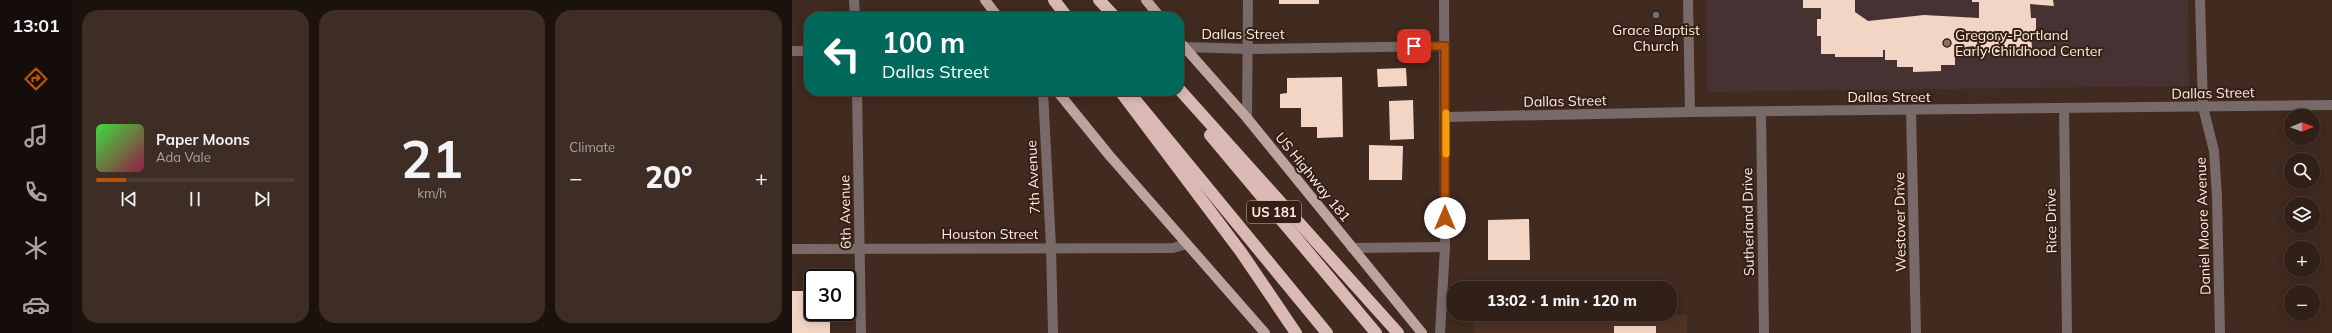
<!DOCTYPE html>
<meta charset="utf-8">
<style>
:root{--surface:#312017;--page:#3d2d24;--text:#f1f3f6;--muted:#a8a3a1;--line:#4c3e36;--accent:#b45309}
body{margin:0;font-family:Mulish,sans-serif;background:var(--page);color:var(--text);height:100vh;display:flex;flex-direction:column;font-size:15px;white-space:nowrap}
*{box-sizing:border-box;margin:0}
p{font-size:13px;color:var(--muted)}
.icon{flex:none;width:22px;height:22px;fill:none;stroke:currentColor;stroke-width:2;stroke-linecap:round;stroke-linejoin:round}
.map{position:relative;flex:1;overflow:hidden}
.panel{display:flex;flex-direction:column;gap:10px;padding:10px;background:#1b120d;width:720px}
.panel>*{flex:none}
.top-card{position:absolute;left:12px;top:12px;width:380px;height:84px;border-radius:16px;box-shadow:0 2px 10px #0003,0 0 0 1px var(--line);background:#00695c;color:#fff;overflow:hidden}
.needle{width:26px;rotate:89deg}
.buttons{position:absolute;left:1492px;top:109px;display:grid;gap:8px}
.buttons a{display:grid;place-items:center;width:36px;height:36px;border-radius:50%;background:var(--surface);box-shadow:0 2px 10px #0003,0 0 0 1px var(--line);font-size:20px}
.speed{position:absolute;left:12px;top:269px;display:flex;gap:8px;font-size:20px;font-weight:700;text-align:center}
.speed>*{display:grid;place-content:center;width:52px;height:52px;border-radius:50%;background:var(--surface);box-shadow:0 2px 10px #0003,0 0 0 1px var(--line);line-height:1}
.speed .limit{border:2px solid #111;border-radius:6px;background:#fff;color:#111}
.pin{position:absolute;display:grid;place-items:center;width:34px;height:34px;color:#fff;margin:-17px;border-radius:8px;box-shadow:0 2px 6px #0006}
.me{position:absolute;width:44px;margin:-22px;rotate:0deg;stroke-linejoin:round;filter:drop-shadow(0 0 3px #0008)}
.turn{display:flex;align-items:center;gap:14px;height:84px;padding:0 12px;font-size:18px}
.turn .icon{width:52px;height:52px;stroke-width:2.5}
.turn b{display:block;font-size:28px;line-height:34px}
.big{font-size:30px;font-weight:800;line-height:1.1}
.panel .widget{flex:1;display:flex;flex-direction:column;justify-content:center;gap:6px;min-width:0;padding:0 14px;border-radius:16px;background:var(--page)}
.panel .dial{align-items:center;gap:0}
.dial b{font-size:52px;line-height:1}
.song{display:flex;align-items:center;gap:12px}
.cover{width:48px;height:48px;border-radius:6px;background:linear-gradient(135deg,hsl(120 70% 55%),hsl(340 70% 35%))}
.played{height:4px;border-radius:2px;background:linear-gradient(90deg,var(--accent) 15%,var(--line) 15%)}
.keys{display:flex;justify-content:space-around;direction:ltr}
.heat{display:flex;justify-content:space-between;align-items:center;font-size:22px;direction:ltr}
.panel .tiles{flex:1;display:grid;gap:10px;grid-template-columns:repeat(3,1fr)}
.trip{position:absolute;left:655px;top:281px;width:230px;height:40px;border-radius:16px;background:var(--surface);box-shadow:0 2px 10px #0003,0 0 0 1px var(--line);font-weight:800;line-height:40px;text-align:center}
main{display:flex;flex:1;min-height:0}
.dock{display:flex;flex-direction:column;width:72px;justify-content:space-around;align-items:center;background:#140d09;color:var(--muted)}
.dock .icon{width:28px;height:28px}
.dock .on{color:var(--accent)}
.dock b{font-size:18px;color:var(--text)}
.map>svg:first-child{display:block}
</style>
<main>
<nav class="dock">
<b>13:01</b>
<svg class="icon on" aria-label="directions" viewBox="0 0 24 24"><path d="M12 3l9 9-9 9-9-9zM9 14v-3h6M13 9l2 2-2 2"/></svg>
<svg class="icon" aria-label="music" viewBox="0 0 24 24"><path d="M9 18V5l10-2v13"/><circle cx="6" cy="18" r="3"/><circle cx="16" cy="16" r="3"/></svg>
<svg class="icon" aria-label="phone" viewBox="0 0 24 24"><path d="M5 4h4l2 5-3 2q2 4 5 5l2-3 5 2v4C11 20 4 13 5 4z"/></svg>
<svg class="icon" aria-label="climate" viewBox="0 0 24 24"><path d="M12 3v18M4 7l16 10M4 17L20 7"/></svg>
<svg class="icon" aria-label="car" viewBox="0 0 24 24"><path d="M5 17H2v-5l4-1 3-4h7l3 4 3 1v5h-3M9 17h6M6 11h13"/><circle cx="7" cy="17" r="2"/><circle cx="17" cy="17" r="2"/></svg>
</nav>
<section class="panel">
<div class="tiles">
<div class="widget">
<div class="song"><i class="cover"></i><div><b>Paper Moons</b><p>Ada Vale</p></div></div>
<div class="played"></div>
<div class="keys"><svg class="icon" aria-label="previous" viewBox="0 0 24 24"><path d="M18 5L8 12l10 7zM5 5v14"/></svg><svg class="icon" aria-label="pause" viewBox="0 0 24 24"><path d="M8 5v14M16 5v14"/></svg><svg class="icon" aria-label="next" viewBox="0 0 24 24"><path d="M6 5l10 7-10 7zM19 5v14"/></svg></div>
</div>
<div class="widget dial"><b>21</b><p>km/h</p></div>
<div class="widget"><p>Climate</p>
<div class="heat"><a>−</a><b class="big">20°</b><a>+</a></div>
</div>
</div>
</section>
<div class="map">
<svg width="1540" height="333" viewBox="0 0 1540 333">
<rect width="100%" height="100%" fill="#412a1f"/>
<polygon fill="#4e3223" points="681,315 895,315 895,333 682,333"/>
<polygon fill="#463232" points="914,0 1396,0 1397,86 915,92"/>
<g fill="#f3d5c6">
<rect x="487" y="0" width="40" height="4"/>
<polygon points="1011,0 1063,0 1063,12 1076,21 1132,15 1187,18 1187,2 1180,2 1180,0 1261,0 1262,6 1238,4 1239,18 1244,18 1244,33 1239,33 1240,49 1226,49 1226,52 1182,53 1182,46 1174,47 1174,57 1163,57 1163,65 1149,65 1149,71 1121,72 1121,67 1105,67 1105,60 1093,60 1093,50 1091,50 1091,57 1043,57 1043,54 1029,54 1029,36 1025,36 1025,19 1029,19 1029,8 1011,8"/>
<polygon points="614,68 615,86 586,87 585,69"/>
<polygon points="550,77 551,137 525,138 525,127 509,127 509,108 488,108 488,94 495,93 495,78"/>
<polygon points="621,100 622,139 598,140 597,101"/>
<polygon points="577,145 611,146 610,180 577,180"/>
<polygon points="737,219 738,260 696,260 696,220"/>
<polygon points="0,291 21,291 21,312 38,312 38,333 0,333"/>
<rect x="822" y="326" width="42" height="7"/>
</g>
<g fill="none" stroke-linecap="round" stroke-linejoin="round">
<g stroke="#776a68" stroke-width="10">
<polyline points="62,0 63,17"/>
<polyline points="896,0 898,112"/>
<polyline points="1408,0 1411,107 1422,151 1425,197 1428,333"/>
<polyline points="393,47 456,49 653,46"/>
<polyline points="0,51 17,51"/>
<polyline points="65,91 69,333"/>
<polyline points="251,91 259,247 261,333"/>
<polyline points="1272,109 1275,333"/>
<polyline points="1119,111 1124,333"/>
<polyline points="969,112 972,333"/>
<polyline points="654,117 898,112 1540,105"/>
<polyline points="455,118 456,0"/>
<polyline points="560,248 653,247"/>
<polyline points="0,249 381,248 395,244"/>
<polyline points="648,333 653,247 652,0"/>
</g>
<g stroke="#bea39f" stroke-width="10">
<polyline points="193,0 206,17"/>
<polyline points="354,0 368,17"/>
<polyline points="387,41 455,118 630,333"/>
<polyline points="265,91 317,155 473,333"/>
</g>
<g stroke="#dab9b5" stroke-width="12">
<polyline points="262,0 275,17"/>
<polyline points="307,0 323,17"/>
<polyline points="387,89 606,333"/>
<polyline points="328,91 449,252 504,333"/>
<polyline points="336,91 535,333"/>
<polyline points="418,135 584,333"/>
</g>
</g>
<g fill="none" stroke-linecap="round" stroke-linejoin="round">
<defs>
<polyline id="route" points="622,46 653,46 653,218"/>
</defs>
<use href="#route" stroke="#753606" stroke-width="10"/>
<use href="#route" stroke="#b45309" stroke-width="7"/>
<polyline stroke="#f59e0b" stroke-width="7" points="654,154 654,113"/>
</g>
<circle fill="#6b7280" stroke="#362015" stroke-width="1.5" cx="864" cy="15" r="4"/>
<circle fill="#8d6e63" stroke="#362015" stroke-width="1.5" cx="1155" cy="43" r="4"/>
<g text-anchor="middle" stroke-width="4" stroke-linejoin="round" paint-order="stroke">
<rect fill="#362015" stroke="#c1b0a7" stroke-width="1" x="455" y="201" width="54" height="22" rx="3"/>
<g font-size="13" font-weight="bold" fill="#fdeee6">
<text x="482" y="217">US 181</text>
</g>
<g font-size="14" fill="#fdeee6" stroke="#362015">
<text x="864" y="35">Grace Baptist<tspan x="864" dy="16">Church</tspan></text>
<text x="1163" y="40" text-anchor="start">Gregory-Portland<tspan x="1163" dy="16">Early Childhood Center</tspan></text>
</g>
<g font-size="14" fill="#fdeee6" stroke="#362015">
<text x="451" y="39">Dallas Street</text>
<text transform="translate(1421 93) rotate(-1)" y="5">Dallas Street</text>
<text x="1097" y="102">Dallas Street</text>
<text transform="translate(773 101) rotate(-1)" y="5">Dallas Street</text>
<text transform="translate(241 177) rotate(-93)" y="5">7th Avenue</text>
<text transform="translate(521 177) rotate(51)" y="5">US Highway 181</text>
<text transform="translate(53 212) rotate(-91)" y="5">6th Avenue</text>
<text transform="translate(1259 221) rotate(-91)" y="5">Rice Drive</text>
<text transform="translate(956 222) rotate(-91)" y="5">Sutherland Drive</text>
<text transform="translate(1108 222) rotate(-91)" y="5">Westover Drive</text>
<text transform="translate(1411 226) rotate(-92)" y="5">Daniel Moore Avenue</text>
<text x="198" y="239">Houston Street</text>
</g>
</g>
</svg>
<div class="buttons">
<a><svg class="needle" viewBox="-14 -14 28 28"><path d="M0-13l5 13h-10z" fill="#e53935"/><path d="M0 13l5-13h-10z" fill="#a8a3a1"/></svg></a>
<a><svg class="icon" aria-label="search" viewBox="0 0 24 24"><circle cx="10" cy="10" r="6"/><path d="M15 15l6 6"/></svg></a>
<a><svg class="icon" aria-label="layers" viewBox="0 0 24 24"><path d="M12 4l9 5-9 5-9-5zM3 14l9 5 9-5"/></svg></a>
<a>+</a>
<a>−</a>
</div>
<div class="speed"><div class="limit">30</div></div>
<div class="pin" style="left:622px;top:46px;background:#d93025"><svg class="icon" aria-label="arrive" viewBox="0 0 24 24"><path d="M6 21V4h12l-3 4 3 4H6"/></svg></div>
<svg class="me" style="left:653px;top:218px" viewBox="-20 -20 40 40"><circle r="19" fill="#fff"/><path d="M0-13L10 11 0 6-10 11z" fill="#b45309"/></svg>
<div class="trip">13:02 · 1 min · 120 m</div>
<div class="top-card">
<div class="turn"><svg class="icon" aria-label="left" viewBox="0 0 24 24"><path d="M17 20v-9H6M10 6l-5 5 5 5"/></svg><div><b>100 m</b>Dallas Street</div></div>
</div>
</div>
</main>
